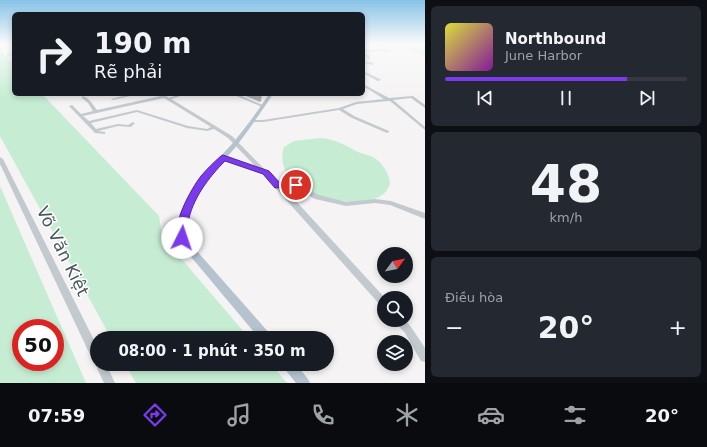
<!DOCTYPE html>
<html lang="vi">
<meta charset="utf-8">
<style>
:root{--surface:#171b24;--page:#242831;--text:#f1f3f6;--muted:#9ea1a6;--line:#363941;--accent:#7c3aed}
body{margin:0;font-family:"DejaVu Sans",sans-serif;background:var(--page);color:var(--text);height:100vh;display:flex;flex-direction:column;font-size:15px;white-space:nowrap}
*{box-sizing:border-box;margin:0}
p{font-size:13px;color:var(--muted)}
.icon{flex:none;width:22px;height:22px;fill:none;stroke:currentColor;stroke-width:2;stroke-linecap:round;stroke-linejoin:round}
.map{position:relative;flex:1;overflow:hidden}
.side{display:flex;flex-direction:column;gap:6px;padding:6px;background:#0d0f14;width:282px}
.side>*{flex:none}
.hud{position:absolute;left:12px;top:12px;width:353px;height:84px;border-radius:6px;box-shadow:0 2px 6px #0003;background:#171b24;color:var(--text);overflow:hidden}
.needle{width:26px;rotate:58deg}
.controls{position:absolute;left:377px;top:247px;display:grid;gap:8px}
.controls a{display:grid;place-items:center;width:36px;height:36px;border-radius:50%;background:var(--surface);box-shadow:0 2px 6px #0003;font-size:20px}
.speed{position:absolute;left:12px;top:319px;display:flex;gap:8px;font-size:20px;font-weight:700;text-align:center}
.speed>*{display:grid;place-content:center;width:52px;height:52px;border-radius:50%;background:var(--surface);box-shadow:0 2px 6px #0003;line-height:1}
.speed .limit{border:6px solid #d22;background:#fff;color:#111}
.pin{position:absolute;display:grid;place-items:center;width:34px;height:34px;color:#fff;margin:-17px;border:2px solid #fff;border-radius:50%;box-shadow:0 1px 4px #0007}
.me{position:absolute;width:44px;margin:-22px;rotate:4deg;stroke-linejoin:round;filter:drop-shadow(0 0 3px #0008)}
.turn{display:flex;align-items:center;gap:14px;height:84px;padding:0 16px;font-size:18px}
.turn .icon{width:52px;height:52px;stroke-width:2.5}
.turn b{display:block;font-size:28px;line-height:34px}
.big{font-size:30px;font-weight:700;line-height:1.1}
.side .card{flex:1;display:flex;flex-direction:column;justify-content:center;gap:6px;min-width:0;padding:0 14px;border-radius:6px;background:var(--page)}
.side .dial{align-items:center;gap:0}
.dial b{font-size:52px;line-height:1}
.song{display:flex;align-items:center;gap:12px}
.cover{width:48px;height:48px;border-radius:6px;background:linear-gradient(135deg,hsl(60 70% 55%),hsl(290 70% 35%))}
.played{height:4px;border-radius:2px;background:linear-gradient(90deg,var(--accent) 75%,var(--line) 75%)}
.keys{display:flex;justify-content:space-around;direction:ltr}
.heat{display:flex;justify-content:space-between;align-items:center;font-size:22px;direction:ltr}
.trip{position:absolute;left:90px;top:331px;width:244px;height:40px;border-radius:20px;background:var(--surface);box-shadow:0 2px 6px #0003;font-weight:700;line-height:40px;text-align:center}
.dock{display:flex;height:64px;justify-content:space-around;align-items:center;background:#090b0e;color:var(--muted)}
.dock .icon{width:28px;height:28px}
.dock .selected{color:var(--accent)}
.dock b{font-size:18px;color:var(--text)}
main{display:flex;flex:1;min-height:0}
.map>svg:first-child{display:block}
</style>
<main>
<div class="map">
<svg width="425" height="383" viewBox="0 0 425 383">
<rect width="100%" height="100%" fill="#f5f3f3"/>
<g fill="#c6edd4" fill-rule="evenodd">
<polygon points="403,44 425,44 425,56 408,49"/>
<polygon points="0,50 14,65 14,94 42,94 159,216 162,236 249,338 111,338 0,136"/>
<path d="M320,138C335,139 345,145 358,152C363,154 369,155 373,157C382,162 389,173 390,183C383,221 267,199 284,147L294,141Z"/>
<path d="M0,186L86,383H0ZM21,328H55V362H21Z"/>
<polygon points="125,364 271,364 287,383 136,383"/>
</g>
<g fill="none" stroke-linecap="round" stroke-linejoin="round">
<g fill="#c2cad0" fill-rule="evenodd">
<polygon points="363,44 387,44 385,46 363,46"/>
<polygon points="389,49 390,51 364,52 369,55 370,59 369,60 363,53 363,50"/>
<polygon points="14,52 14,54 6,57 5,56"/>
<polygon points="14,57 14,59 12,60 11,59"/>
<polygon points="363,61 374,63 374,64 373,65 363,63"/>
<polygon points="363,71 380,79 381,80 378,81 363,73"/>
<polygon points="363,84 389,98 413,96 425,105 425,108 411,98 393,100 425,127 425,130 390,101 388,101 357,104 343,109 354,116 389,131 389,132 387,133 352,118 339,110 263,122 252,122 250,121 252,120 263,120 339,108 356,102 384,99 363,86"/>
<polygon points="131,94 134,95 113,100 111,99"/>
<path d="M158,94H163L169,98L181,94H187L171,99L232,136L279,184L292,182L319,195L346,202L375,199L391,201L425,213V219L390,205L375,203L346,206L315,199L291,186L283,187L385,298H384V307L381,306L263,174L221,158L220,157L221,156H225L257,168L228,138L214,129L207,131L187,128L137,112L91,123L96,129L118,124L128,125L133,122L135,123L131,127L118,126L98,131L105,132V134L95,133L69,106L72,105L81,114L93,111L88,103L82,98V96C89,97 93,105 97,110L161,96ZM164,98L211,127L207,129L188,126L137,110L89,121L83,116Z"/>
<polygon points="232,94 237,94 265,106 262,107"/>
<polygon points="0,157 3,159 97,346 97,364 106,364 115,383 104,383 95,364 96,362 93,361 0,164"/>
<polygon points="394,320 405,320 411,327 425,348 425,362 421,361 405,333 396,323"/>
</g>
<g fill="#b5c3ce" fill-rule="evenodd">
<path d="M269,94H273C262,111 250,128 238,144C219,168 197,183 189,214C186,223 185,232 188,241L270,334L272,338H259L182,246C170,220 190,189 207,171C215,161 224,153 232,144C245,128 258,111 269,94Z"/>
<polygon points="282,364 296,364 308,379 310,383 296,383 284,368"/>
</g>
</g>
<polygon fill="#b0b2b6" points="241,94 262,94 261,101 260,102"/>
<linearGradient id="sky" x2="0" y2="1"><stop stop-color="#87c3e7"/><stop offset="0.45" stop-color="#fafafa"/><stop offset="1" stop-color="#fafafa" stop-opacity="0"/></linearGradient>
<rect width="425" height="98" fill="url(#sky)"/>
<path fill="#7c3aed" stroke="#51269a" d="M223,155L269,171L280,183L289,181L299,183L300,185L296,189L289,187L275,188L263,174L225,161C209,177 192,199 188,223C187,229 189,235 186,241L182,243L178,241C171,225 191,189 201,176C207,169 214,162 221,156Z"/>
<g text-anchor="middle" stroke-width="3" stroke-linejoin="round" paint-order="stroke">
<g font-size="17" fill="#4c565f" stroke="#fff">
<text transform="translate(63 251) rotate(64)" y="6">Võ Văn Kiệt</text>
</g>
</g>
</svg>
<div class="controls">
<a><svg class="needle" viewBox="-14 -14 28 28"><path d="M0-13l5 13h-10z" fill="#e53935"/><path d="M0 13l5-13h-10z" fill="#9ea1a6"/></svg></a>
<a><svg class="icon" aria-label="search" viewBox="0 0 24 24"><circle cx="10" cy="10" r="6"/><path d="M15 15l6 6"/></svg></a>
<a><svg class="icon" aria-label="layers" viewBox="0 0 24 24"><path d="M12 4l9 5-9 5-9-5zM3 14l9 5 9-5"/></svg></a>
</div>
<div class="speed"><div class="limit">50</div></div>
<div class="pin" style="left:296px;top:185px;background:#d93025"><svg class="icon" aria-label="arrive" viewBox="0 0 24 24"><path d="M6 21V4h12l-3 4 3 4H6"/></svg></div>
<svg class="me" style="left:182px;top:238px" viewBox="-20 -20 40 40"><circle r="19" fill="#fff"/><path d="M0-13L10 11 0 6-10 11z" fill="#7c3aed"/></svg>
<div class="trip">08:00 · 1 phút · 350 m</div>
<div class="hud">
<div class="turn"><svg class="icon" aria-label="right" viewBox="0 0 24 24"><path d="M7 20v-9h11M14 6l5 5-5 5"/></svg><div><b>190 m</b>Rẽ phải</div></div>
</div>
</div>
<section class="side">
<div class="card">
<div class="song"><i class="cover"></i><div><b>Northbound</b><p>June Harbor</p></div></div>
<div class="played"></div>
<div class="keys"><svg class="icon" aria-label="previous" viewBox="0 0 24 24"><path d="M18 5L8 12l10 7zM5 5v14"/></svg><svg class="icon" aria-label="pause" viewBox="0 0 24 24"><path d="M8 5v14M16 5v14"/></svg><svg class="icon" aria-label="next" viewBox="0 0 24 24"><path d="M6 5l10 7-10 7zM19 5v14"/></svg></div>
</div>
<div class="card dial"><b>48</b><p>km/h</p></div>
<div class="card"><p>Điều hòa</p>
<div class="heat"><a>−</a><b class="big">20°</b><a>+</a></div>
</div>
</section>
</main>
<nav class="dock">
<b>07:59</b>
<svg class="icon selected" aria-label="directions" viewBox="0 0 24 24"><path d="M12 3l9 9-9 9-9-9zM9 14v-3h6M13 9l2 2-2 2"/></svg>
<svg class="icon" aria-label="music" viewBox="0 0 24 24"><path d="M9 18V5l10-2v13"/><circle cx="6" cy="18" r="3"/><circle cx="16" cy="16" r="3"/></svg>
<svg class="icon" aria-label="phone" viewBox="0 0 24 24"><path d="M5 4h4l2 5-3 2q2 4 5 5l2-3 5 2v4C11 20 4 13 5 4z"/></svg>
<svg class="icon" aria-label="climate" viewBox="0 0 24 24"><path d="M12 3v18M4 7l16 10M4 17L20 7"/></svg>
<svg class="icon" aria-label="car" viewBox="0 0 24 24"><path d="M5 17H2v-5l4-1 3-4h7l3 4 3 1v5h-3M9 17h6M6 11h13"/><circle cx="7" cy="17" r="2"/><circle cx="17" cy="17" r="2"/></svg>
<svg class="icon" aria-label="filters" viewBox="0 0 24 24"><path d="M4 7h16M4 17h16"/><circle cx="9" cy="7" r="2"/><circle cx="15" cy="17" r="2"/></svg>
<b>20°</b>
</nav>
